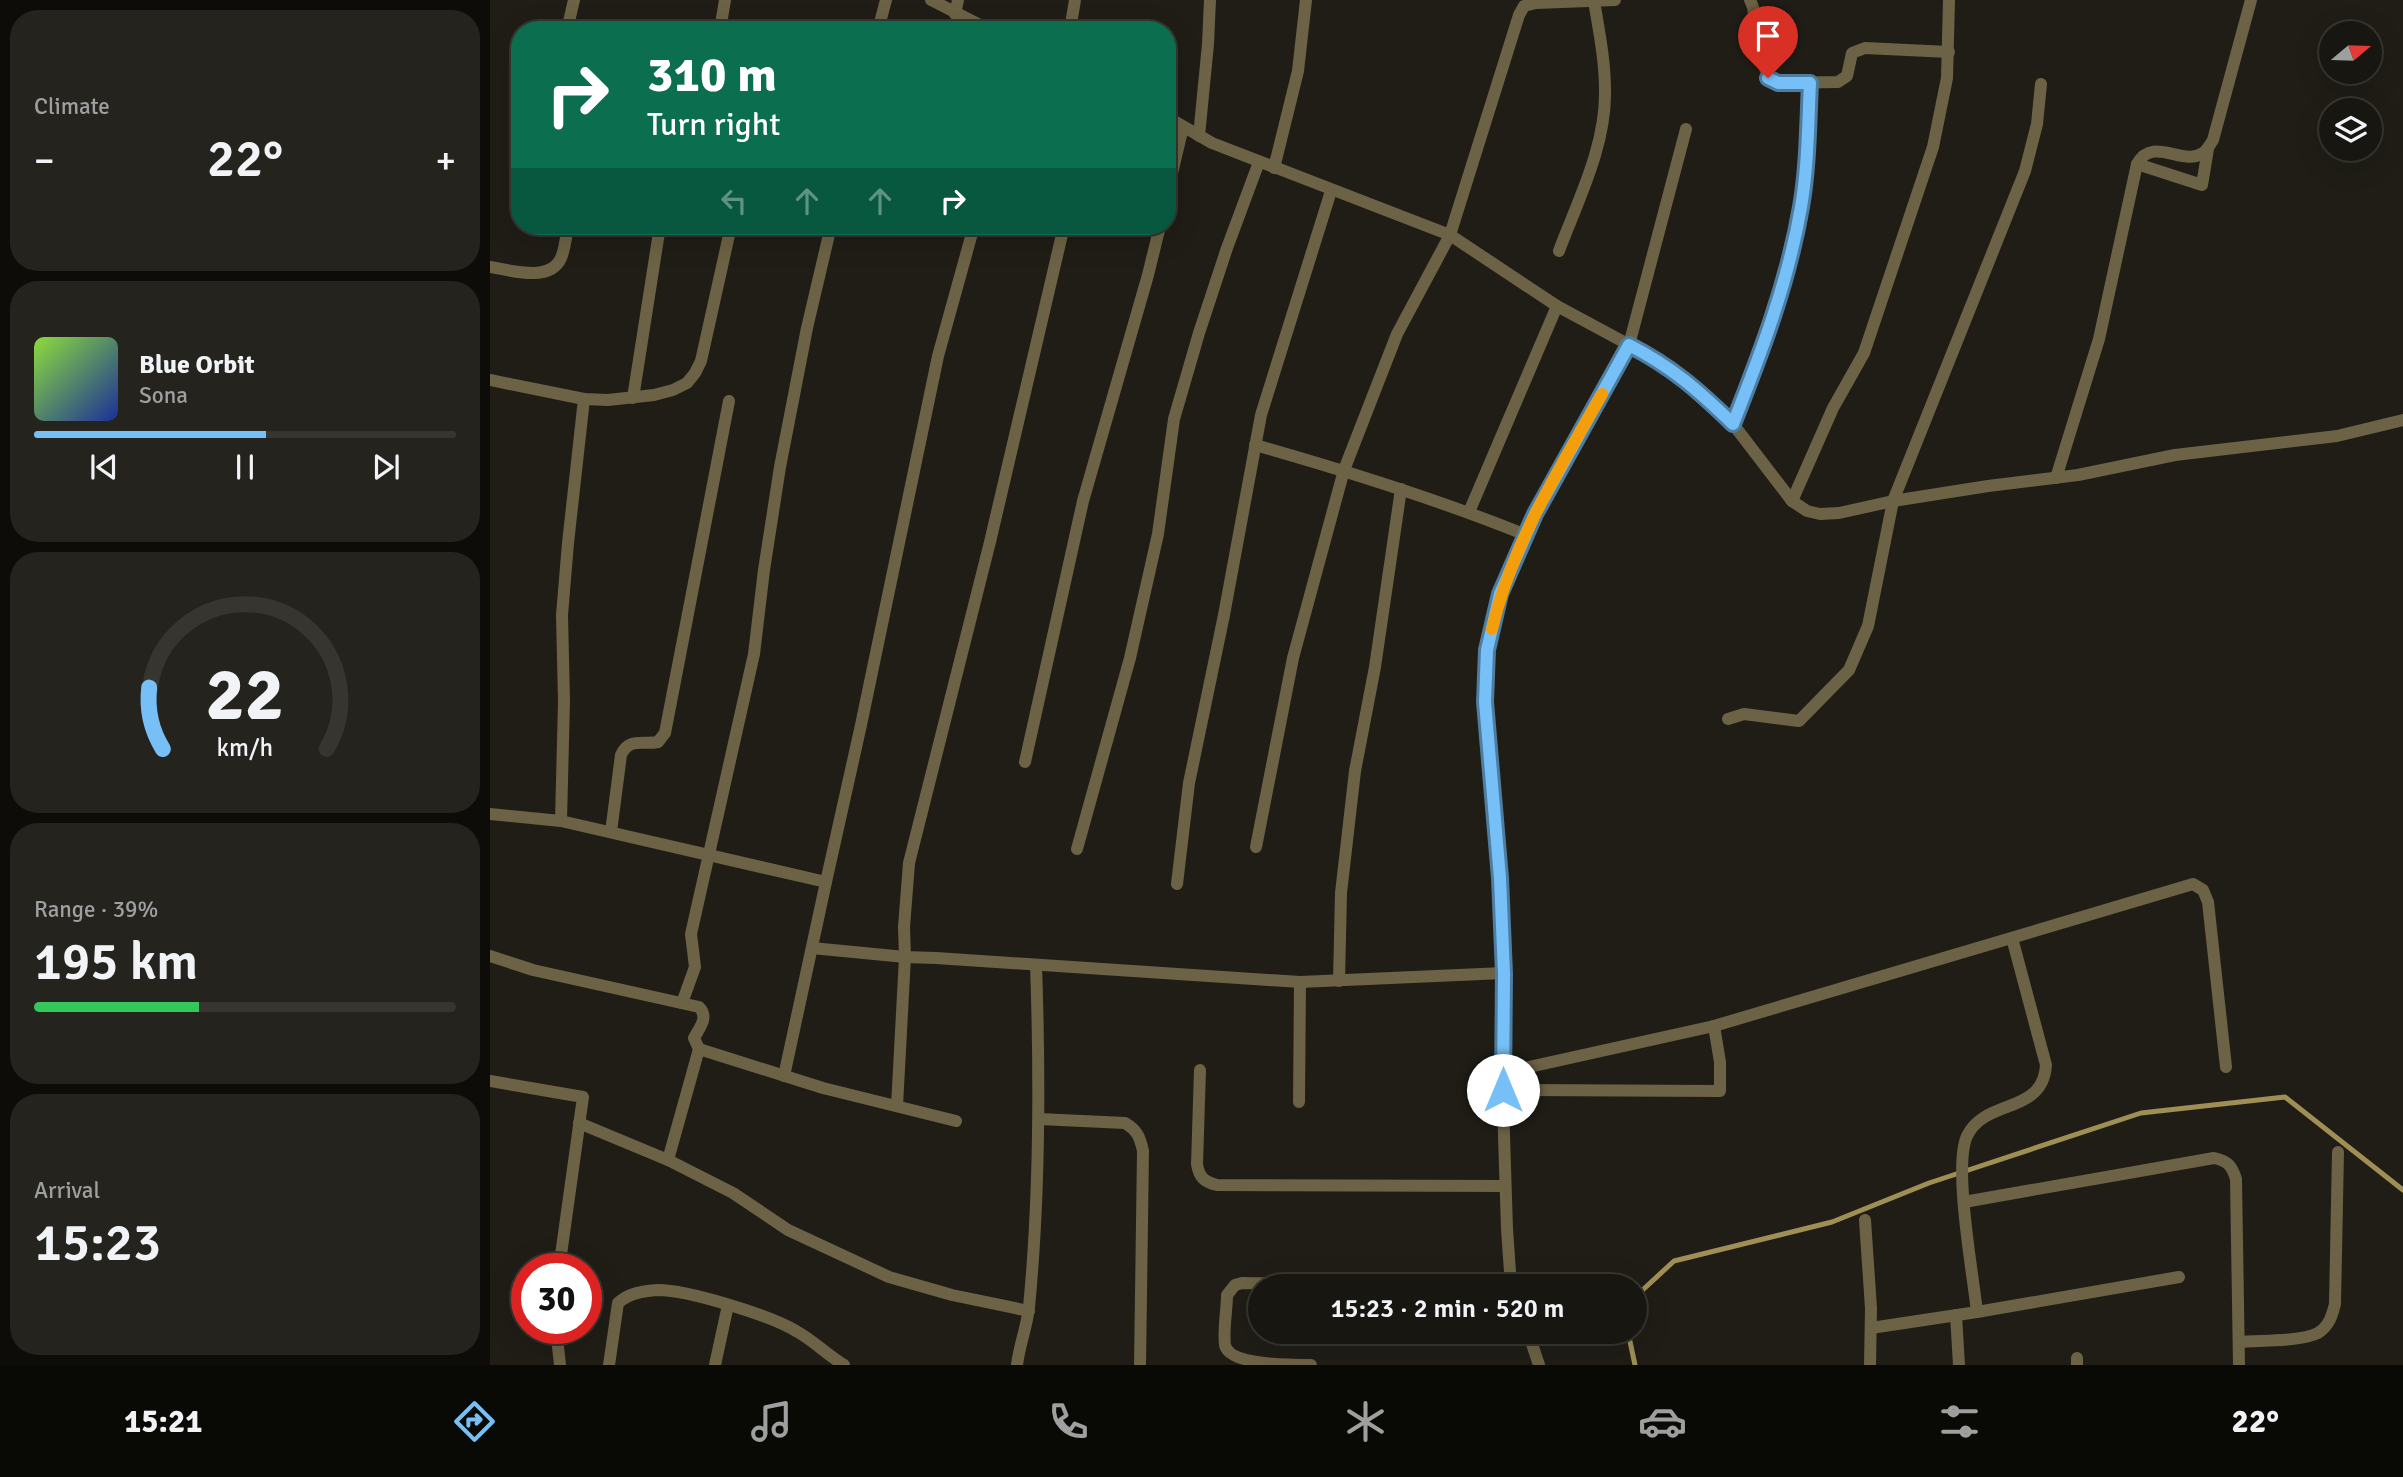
<!DOCTYPE html>
<meta charset="utf-8">
<style>
:root{--surface:#171610;--page:#24231e;--text:#f1f3f6;--muted:#9e9f9f;--line:#363530;--accent:#76c0f7}
body{margin:0;font-family:Signika,sans-serif;background:var(--page);color:var(--text);height:100vh;display:flex;flex-direction:column;font-size:26px;white-space:nowrap}
*{box-sizing:border-box;margin:0}
p{font-size:23px;color:var(--muted)}
.icon{flex:none;width:38px;height:38px;fill:none;stroke:currentColor;stroke-width:2;stroke-linecap:round;stroke-linejoin:round}
.map{position:relative;flex:1;overflow:hidden}
.drawer{display:flex;flex-direction:column;gap:10px;padding:10px;background:#0d0c09;width:490px}
.drawer>*{flex:none}
.banner{position:absolute;left:21px;top:21px;width:665px;height:214px;border-radius:28px;box-shadow:0 7px 28px #0002,0 0 0 2px var(--line);background:#0b6e4f;color:#fff;overflow:hidden}
.needle{width:46px;rotate:71deg}
.buttons{position:absolute;left:1829px;top:21px;display:grid;gap:14px}
.buttons a{display:grid;place-items:center;width:63px;height:63px;border-radius:50%;background:var(--surface);box-shadow:0 7px 28px #0002,0 0 0 2px var(--line);font-size:35px}
.speed{position:absolute;left:21px;top:1253px;display:flex;gap:14px;font-size:35px;font-weight:700;text-align:center}
.speed>*{display:grid;place-content:center;width:91px;height:91px;border-radius:50%;background:var(--surface);box-shadow:0 7px 28px #0002,0 0 0 2px var(--line);line-height:1}
.speed .limit{border:10px solid #d22;background:#fff;color:#111}
.pin{position:absolute;display:grid;place-items:center;width:60px;height:60px;color:#fff;margin:-72px -30px;border-radius:50% 50% 50% 0;rotate:-45deg;box-shadow:0 0 7px #0007}
.pin .icon{rotate:45deg}
.me{position:absolute;width:77px;margin:-38px;rotate:0deg;stroke-linejoin:round;filter:drop-shadow(0 0 5px #0008)}
.turn{display:flex;align-items:center;gap:24px;height:147px;padding:0 21px;font-size:32px}
.turn .icon{width:91px;height:91px;stroke-width:2.5}
.turn b{display:block;font-size:49px;line-height:60px}
.lanes{display:flex;align-items:center;height:66px;padding:0 21px;background:#0003;justify-content:center;gap:35px;direction:ltr}
.lanes .off{opacity:.35}
.big{font-size:52px;font-weight:600;line-height:1.1}
.drawer .tile{flex:1;display:flex;flex-direction:column;justify-content:center;gap:10px;min-width:0;padding:0 24px;border-radius:28px;background:var(--page)}
.drawer .dial{align-items:center;gap:0}
.dial svg{height:182px;overflow:visible;fill:none;stroke:var(--line);stroke-width:7;stroke-linecap:round;text-anchor:middle}
.dial text{fill:var(--text);stroke:none}
.song{display:flex;align-items:center;gap:21px}
.cover{width:84px;height:84px;border-radius:10px;background:linear-gradient(135deg,hsl(90 70% 55%),hsl(230 70% 35%))}
.played{height:7px;border-radius:4px;background:linear-gradient(90deg,var(--accent) 55%,var(--line) 55%)}
.keys{display:flex;justify-content:space-around;direction:ltr}
.heat{display:flex;justify-content:space-between;align-items:center;font-size:38px;direction:ltr}
.charge{height:10px;border-radius:5px;background:linear-gradient(90deg,#34c759 39%,var(--line) 0)}
.trip{position:absolute;left:758px;top:1274px;width:399px;height:70px;border-radius:35px;background:var(--surface);box-shadow:0 7px 28px #0002,0 0 0 2px var(--line);font-weight:600;line-height:70px;text-align:center}
.tab-bar{display:flex;height:112px;justify-content:space-around;align-items:center;background:#090906;color:var(--muted)}
.tab-bar .icon{width:49px;height:49px}
.tab-bar .current{color:var(--accent)}
.tab-bar b{font-size:32px;color:var(--text)}
main{display:flex;flex:1;min-height:0}
.map>svg:first-child{display:block}
</style>
<main>
<section class="drawer">
<div class="tile"><p>Climate</p>
<div class="heat"><a>−</a><b class="big">22°</b><a>+</a></div>
</div>
<div class="tile">
<div class="song"><i class="cover"></i><div><b>Blue Orbit</b><p>Sona</p></div></div>
<div class="played"></div>
<div class="keys"><svg class="icon" aria-label="previous" viewBox="0 0 24 24"><path d="M18 5L8 12l10 7zM5 5v14"/></svg><svg class="icon" aria-label="pause" viewBox="0 0 24 24"><path d="M8 5v14M16 5v14"/></svg><svg class="icon" aria-label="next" viewBox="0 0 24 24"><path d="M6 5l10 7-10 7zM19 5v14"/></svg></div>
</div>
<div class="tile dial"><svg viewBox="0 0 100 80">
<path d="M14 69A42 42 0 1 1 86 69"/>
<path d="M14 69A42 42 0 0 1 8 42" stroke="#76c0f7"/>
<text x="50" y="56" font-size="32" font-weight="700">22</text>
<text x="50" y="72" font-size="11">km/h</text>
</svg></div>
<div class="tile"><p>Range · 39%</p><b class="big">195 km</b><div class="charge"></div></div>
<div class="tile"><p>Arrival</p><b class="big">15:23</b></div>
</section>
<div class="map">
<svg width="1913" height="1365" viewBox="0 0 1913 1365">
<rect width="100%" height="100%" fill="#1f1d16"/>
<g fill="none" stroke-linecap="round" stroke-linejoin="round">
<g stroke="#9f8f54" stroke-width="5">
<polyline points="1144,1298 1184,1261 1342,1222 1439,1183 1651,1113 1795,1097 1913,1190"/>
<polyline points="1138,1332 1145,1365"/>
</g>
<g stroke="#6c6245" stroke-width="12">
<polyline points="441,0 500,30"/>
<path d="M1260,0L1263,7C1266,27 1268,76 1288,83L1348,82L1357,76L1362,53L1375,48L1459,52"/>
<polyline points="465,14 468,0"/>
<polyline points="77,30 84,0"/>
<polyline points="230,30 235,0"/>
<polyline points="388,30 396,0"/>
<polyline points="580,30 585,0"/>
<polyline points="677,117 722,143 960,235 1067,306 1171,362 1200,384 1243,424 1302,501 1317,511 1330,514 1349,513 1403,501 1498,486 1588,475 1685,455 1847,436 1913,420"/>
<polyline points="709,136 718,44 720,0"/>
<polyline points="1647,164 1712,185 1718,149"/>
<polyline points="784,168 808,71 816,0"/>
<polyline points="677,194 693,127"/>
<polyline points="574,226 500,542 419,863 414,927 415,957 446,958 810,982 1014,973"/>
<path d="M1069,251C1088,200 1116,146 1115,91C1115,60 1109,31 1104,1"/>
<path d="M0,267C20,270 60,283 71,258C75,249 76,236 78,226"/>
<polyline points="0,380 94,399 118,400 164,395 183,390 197,383 205,373 211,361 241,226"/>
<polyline points="143,398 170,226"/>
<path d="M1243,424C1271,353 1298,283 1311,207C1318,167 1318,124 1320,83"/>
<path d="M765,445C857,471 947,499 1036,535"/>
<path d="M1566,478L1609,339L1647,164C1663,135 1693,167 1713,153C1717,150 1720,145 1723,140L1761,0"/>
<polyline points="1302,501 1343,408 1374,353 1443,147 1457,78 1459,0"/>
<polyline points="979,512 1067,306"/>
<polyline points="1238,719 1254,714 1309,721 1359,670 1378,626 1403,501 1535,171 1547,124 1551,84"/>
<polyline points="535,762 593,501 658,275 670,226"/>
<polyline points="0,814 71,821 336,882 371,725 448,356 484,226"/>
<polyline points="71,821 74,701 72,615 78,543 94,399"/>
<path d="M121,832L131,755C139,737 153,745 168,742L175,733L239,401"/>
<polyline points="766,847 803,658 854,470 907,334 960,235 1029,15 1034,6 1046,3 1125,0"/>
<polyline points="587,849 640,658 668,534 684,419 709,333 737,248 769,162"/>
<polyline points="687,884 699,783 734,615 771,415 841,191"/>
<polyline points="322,948 415,957 407,1106"/>
<path d="M0,956L43,970L209,1007C219,1017 210,1027 204,1038L209,1049L333,1088L466,1121"/>
<polyline points="849,981 851,893 865,771 885,667 911,489"/>
<polyline points="192,1003 205,967 201,934 264,654 274,570 290,467 317,328 341,226"/>
<path d="M710,1070L707,1164C709,1177 714,1182 727,1185L1015,1186"/>
<polyline points="1012,1073 1224,1026 1703,884 1713,890 1718,902 1736,1067"/>
<polyline points="294,1076 336,882"/>
<polyline points="0,1081 93,1097 69,1269"/>
<polyline points="1013,1090 1230,1091 1230,1062 1224,1026"/>
<polyline points="809,1102 810,982"/>
<path d="M549,1119L635,1123C647,1130 650,1137 653,1151L650,1365"/>
<polyline points="89,1123 178,1160 243,1193 298,1230 399,1277 462,1295 539,1311"/>
<polyline points="178,1160 209,1049"/>
<path d="M1474,1202L1724,1158C1738,1161 1742,1166 1746,1179L1749,1365"/>
<polyline points="1375,1220 1381,1308 1380,1365"/>
<polyline points="1024,1286 1020,1272 1017,1229 1012,1073 1014,973 1010,878 995,702 997,651 1010,594 1045,514 1139,345 1196,129"/>
<path d="M1487,1312C1483,1274 1463,1166 1477,1136C1495,1098 1553,1115 1556,1065L1522,938"/>
<polyline points="1466,1315 1469,1365"/>
<polyline points="66,1328 70,1365"/>
<polyline points="1381,1328 1487,1312 1689,1277"/>
<polyline points="1038,1332 1049,1365"/>
<path d="M1749,1342C1770,1340 1810,1342 1828,1333C1839,1326 1842,1316 1845,1304L1848,1152"/>
<polyline points="1587,1358 1587,1365"/>
<path d="M119,1365L128,1303C139,1293 153,1291 168,1290C198,1290 279,1315 306,1331C323,1340 337,1355 354,1365"/>
<polyline points="225,1365 238,1305"/>
<path d="M527,1365C529,1346 537,1327 539,1307C550,1194 550,1079 546,965"/>
<path d="M821,1365C800,1365 739,1365 735,1345C733,1329 737,1310 737,1295L745,1285L752,1283L926,1286"/>
</g>
</g>
<g fill="none" stroke-linecap="round" stroke-linejoin="round">
<defs>
<path id="route" d="M1013,1090L1014,974L1010,878L995,702L997,650L1010,594L1045,514L1139,345C1182,367 1208,390 1243,424C1271,353 1298,283 1311,207C1318,167 1318,125 1320,83H1288L1278,78"/>
</defs>
<use href="#route" stroke="#4d7da1" stroke-width="18"/>
<use href="#route" stroke="#76c0f7" stroke-width="12"/>
<path stroke="#f59e0b" stroke-width="12" d="M1002,629C1022,544 1069,469 1112,394"/>
</g>
</svg>
<div class="buttons">
<a><svg class="needle" viewBox="-14 -14 28 28"><path d="M0-13l5 13h-10z" fill="#e53935"/><path d="M0 13l5-13h-10z" fill="#9e9f9f"/></svg></a>
<a><svg class="icon" aria-label="layers" viewBox="0 0 24 24"><path d="M12 4l9 5-9 5-9-5zM3 14l9 5 9-5"/></svg></a>
</div>
<div class="speed"><div class="limit">30</div></div>
<div class="pin" style="left:1278px;top:78px;background:#d93025"><svg class="icon" aria-label="arrive" viewBox="0 0 24 24"><path d="M6 21V4h12l-3 4 3 4H6"/></svg></div>
<svg class="me" style="left:1013px;top:1090px" viewBox="-20 -20 40 40"><circle r="19" fill="#fff"/><path d="M0-13L10 11 0 6-10 11z" fill="#76c0f7"/></svg>
<div class="trip">15:23 · 2 min · 520 m</div>
<div class="banner">
<div class="turn"><svg class="icon" aria-label="right" viewBox="0 0 24 24"><path d="M7 20v-9h11M14 6l5 5-5 5"/></svg><div><b>310 m</b>Turn right</div></div>
<div class="lanes"><svg class="icon off" aria-label="left" viewBox="0 0 24 24"><path d="M17 20v-9H6M10 6l-5 5 5 5"/></svg><svg class="icon off" aria-label="ahead" viewBox="0 0 24 24"><path d="M12 20V5M6 11l6-6 6 6"/></svg><svg class="icon off" aria-label="ahead" viewBox="0 0 24 24"><path d="M12 20V5M6 11l6-6 6 6"/></svg><svg class="icon" aria-label="right" viewBox="0 0 24 24"><path d="M7 20v-9h11M14 6l5 5-5 5"/></svg></div>
</div>
</div>
</main>
<nav class="tab-bar">
<b>15:21</b>
<svg class="icon current" aria-label="directions" viewBox="0 0 24 24"><path d="M12 3l9 9-9 9-9-9zM9 14v-3h6M13 9l2 2-2 2"/></svg>
<svg class="icon" aria-label="music" viewBox="0 0 24 24"><path d="M9 18V5l10-2v13"/><circle cx="6" cy="18" r="3"/><circle cx="16" cy="16" r="3"/></svg>
<svg class="icon" aria-label="phone" viewBox="0 0 24 24"><path d="M5 4h4l2 5-3 2q2 4 5 5l2-3 5 2v4C11 20 4 13 5 4z"/></svg>
<svg class="icon" aria-label="climate" viewBox="0 0 24 24"><path d="M12 3v18M4 7l16 10M4 17L20 7"/></svg>
<svg class="icon" aria-label="car" viewBox="0 0 24 24"><path d="M5 17H2v-5l4-1 3-4h7l3 4 3 1v5h-3M9 17h6M6 11h13"/><circle cx="7" cy="17" r="2"/><circle cx="17" cy="17" r="2"/></svg>
<svg class="icon" aria-label="filters" viewBox="0 0 24 24"><path d="M4 7h16M4 17h16"/><circle cx="9" cy="7" r="2"/><circle cx="15" cy="17" r="2"/></svg>
<b>22°</b>
</nav>
